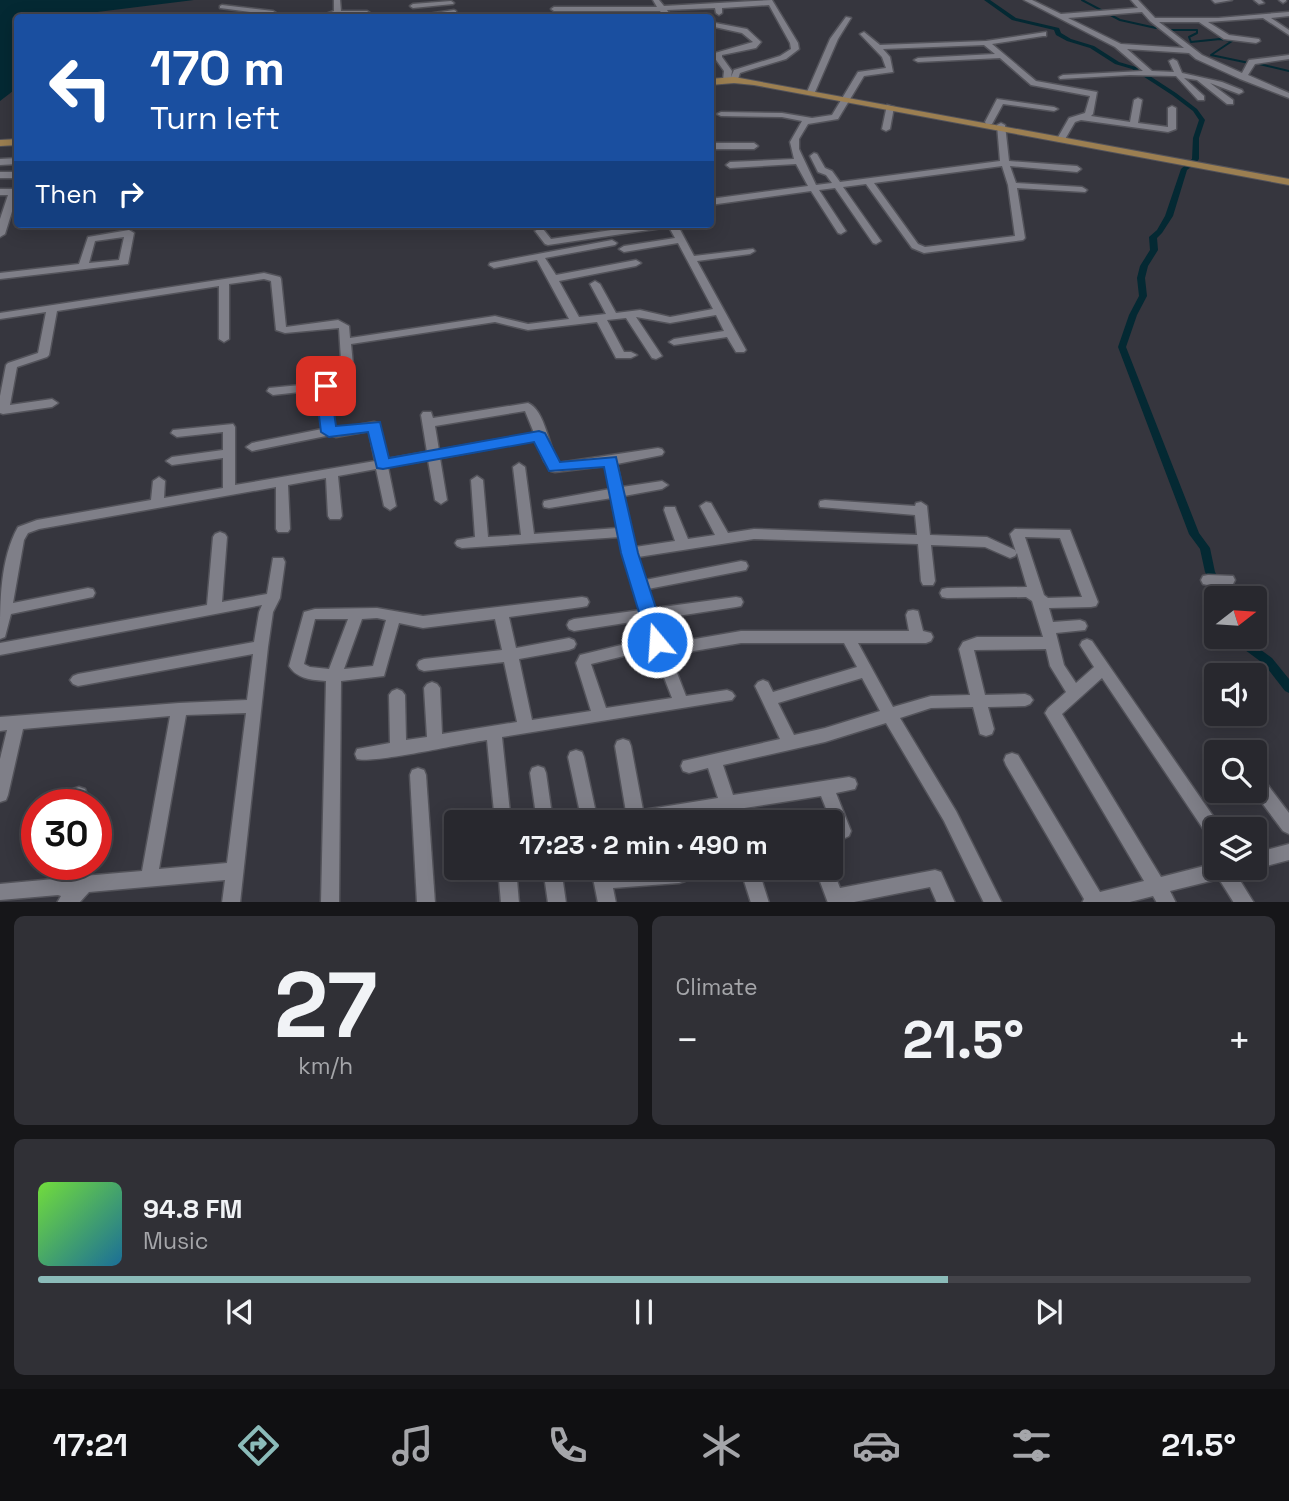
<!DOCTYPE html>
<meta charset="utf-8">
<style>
:root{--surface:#28282e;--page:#303036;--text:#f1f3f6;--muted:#a5a6aa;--line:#44444a;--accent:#8bbbb9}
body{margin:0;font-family:"Space Grotesk",sans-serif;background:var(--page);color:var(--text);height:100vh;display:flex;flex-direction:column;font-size:26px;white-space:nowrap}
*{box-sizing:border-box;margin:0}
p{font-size:23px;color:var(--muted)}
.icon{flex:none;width:38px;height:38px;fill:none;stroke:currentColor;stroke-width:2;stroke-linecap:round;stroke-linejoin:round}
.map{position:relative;height:902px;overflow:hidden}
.panel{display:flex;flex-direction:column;gap:14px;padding:14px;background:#161619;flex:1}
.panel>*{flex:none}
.guide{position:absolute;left:14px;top:14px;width:700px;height:214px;border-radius:7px;box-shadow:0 4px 18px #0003,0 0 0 2px var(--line);background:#1a4fa0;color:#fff;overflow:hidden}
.needle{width:46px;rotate:73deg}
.fabs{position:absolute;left:1204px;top:586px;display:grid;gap:14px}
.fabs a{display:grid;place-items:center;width:63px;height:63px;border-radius:7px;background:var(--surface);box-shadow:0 4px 18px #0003,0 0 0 2px var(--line);font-size:35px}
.speed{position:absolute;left:21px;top:789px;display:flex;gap:14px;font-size:35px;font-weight:700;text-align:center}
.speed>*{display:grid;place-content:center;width:91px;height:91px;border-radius:50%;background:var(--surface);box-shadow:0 4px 18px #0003,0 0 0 2px var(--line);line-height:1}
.speed .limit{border:10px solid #d22;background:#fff;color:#111}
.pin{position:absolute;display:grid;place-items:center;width:60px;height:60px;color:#fff;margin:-30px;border-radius:14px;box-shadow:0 4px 10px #0006}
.me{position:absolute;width:77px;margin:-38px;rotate:342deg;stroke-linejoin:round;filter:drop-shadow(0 0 5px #0008)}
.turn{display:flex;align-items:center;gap:24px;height:147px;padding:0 21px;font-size:32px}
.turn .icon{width:91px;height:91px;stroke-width:2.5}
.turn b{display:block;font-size:49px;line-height:60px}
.then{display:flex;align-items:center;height:66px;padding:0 21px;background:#0003;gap:14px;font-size:26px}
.big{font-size:52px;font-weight:700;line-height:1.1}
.panel .tile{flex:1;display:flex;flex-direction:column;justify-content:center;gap:10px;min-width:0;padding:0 24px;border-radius:10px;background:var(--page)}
.panel .dial{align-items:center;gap:0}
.dial b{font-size:91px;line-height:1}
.song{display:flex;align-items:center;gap:21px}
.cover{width:84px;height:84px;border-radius:10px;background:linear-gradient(135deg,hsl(100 70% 55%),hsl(200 70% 35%))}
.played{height:7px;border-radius:4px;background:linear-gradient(90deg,var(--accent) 75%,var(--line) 75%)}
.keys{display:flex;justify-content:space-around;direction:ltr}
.heat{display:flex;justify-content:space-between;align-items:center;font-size:38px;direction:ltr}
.panel .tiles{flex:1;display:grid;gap:14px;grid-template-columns:1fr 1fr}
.tile:last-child{grid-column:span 2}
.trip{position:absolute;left:444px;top:810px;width:399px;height:70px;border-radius:7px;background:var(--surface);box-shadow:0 4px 18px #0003,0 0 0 2px var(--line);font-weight:700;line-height:70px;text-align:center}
.tab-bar{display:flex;height:112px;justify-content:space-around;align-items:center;background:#101012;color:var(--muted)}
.tab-bar .icon{width:49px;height:49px}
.tab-bar .current{color:var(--accent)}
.tab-bar b{font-size:32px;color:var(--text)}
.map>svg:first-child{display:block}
</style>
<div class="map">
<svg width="1289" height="903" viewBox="0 0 1289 903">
<rect width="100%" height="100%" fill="#36363e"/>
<polygon fill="#042933" points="0,0 194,0 73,15 71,17 18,18 17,88 0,101"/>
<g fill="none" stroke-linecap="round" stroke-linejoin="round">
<g stroke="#042933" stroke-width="2">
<polyline points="1082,0 1120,20 1156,28"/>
<polyline points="1169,30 1197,30 1197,33 1189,37 1191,42 1220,39 1232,41 1211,55 1249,63"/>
<polyline points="1255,63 1289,71"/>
</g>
<g fill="#042933" fill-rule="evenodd">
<polygon points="984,0 990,0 1016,18 1059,28 1061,33 1071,39 1094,46 1119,62 1136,67 1176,93 1197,109 1205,120 1199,138 1199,159 1195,164 1187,170 1173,216 1162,233 1157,238 1158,250 1148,266 1145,278 1147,296 1137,315 1126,347 1199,533 1210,548 1215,572 1231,598 1221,598 1205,572 1200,549 1189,534 1118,347 1129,315 1139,296 1137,278 1140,266 1150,250 1149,237 1157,230 1165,216 1181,169 1192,159 1193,138 1199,120 1193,111 1172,95 1132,69 1115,64 1090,48 1067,41 1056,35 1054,30 1012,20"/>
<polygon points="1237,637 1249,637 1250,642 1272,658 1289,679 1289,693 1285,691 1264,664 1241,647"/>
</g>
<defs>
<g id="minor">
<path d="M334,0H340L341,11H367L370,13L367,15C349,15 332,18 315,18L334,11Z"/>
<polygon points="653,0 659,0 664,6 772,0 798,43 799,49 786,59 746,71 740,73 737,82 730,81 727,82 723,80 724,71 714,57 715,53 753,42 742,33 710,26 710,22 747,29 761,42 756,48 722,55 722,57 732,71 731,77 734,70 780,56 791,49 790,43 769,5 722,8 722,13 719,15 716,13 715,8 667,10 672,18 665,18 660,11 554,11 551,9 554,7 657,7"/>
<path d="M1024,0H1032L1061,14L1138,8L1131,0H1138L1155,18H1218L1289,12V16L1271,18L1289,30V35L1263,18L1208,22L1229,35L1259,39L1260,41L1256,43L1224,39L1199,22H1159L1202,55L1242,73L1249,60L1289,55V59L1255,64L1248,75L1289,93V98L1240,79L1196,59L1189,53L1127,49L1152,71L1174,72L1169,61L1173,59L1177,61L1182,73L1222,82L1242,90L1243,92L1239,94L1210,83L1233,100V104H1227L1197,80L1184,78L1204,96V100H1198L1176,76L1130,75L1060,79L1059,77L1063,75L1143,71L1115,47ZM1142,12L1150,21L1184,48L1121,44L1068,18Z"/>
<polygon points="1212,0 1232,0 1215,3"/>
<polygon points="1254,0 1261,0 1264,3 1259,4"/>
<polygon points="1279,0 1286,0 1286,1 1283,3"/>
<polygon points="451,1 454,3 453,4 413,8 410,6 413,4"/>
<polygon points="222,5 273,11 276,13 273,15 220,8 220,6"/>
<polygon points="454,10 456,11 456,13 425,18 409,17"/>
<polygon points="846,17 851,18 838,39 815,92 808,94 807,92 830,39"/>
<path d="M864,32L880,45L986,41L1046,32V36H1043L992,44L1036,81L1097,92L1093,114L1091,116L1130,122L1134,100L1138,98L1142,100L1138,123L1168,127V108L1172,106L1176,108V129L1168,132L1081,120L1075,122L1064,141H1058L1057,139L1069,118L1085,113L1090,96L1031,85L1000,58L918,62L914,60L918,58L995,54L984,45L883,49L890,57L893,72L864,76L838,119L808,124L799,139V149L816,185L832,183L826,175L818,172L810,156L814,153L817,154L825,168L832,171L840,182L1000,161L997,125L1001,123L1005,125L1009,161L1077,166L1081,169L1077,172L1010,166L1016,183L1082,187L1087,190L1085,192L1017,188L1025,238L1023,240L924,253L912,248L866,184L843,187L881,241L876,244L873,243L835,188L819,190L846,231L841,234L838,233L811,191L710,205V199L808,186L796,164L730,168L726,165L730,162L794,159L790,142L802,121L782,117L721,116L717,114L721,112L782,113L812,118L832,115L858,72L886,68L882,57L860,34ZM1002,166L1008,185L1015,236L925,247L918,244L874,183Z"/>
<polygon points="997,99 1054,107 1058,109 1054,111 1003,104 992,124 986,124 985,122"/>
<polygon points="887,105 894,107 890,129 886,131 882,129"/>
<polygon points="710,143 754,143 758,146 754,149 710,149"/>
<polygon points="18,158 18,164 0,165 0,159"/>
<rect x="0" y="172" width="18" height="6"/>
<polygon points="0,189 13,189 18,192 5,234 0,237 0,219 8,195 0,195"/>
<path d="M652,224H677L694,256L753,249L755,251L750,254L697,261L746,350L744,352H736L727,337L674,345L669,342L674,339L724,331L716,315L670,323L636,317L662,356L656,359L652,358L626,318L607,320L624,352H631L637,355L631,358H616L597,322L528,330L495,322L351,344L354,375L347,384L330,391L334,427L337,429L374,422L378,423L387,459L427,452L421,415L423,412H431L433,418L528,403C545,410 549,447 558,463L658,448L662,449L664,452L662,455L617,464L622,487L662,481L668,485L662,489L624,496L635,547L675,541L664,510L665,507H675L676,510L688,539L715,535L700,506L706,502L711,503L728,533L754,529L917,535L915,515L820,507L819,504L820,501L825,500L915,506L916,503L921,502L927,506L930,535L987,537L1015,550L1016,552L1010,534L1015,529L1070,530L1098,602L1096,606L1091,607L1049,608L1053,622L1080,620L1085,622L1087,626L1085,630L1056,633L1064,665L1076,683L1094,667L1080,645L1082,641L1087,639L1092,641L1222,829L1216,830V842L1210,839L1102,678L1062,714L1161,877L1216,863V868H1239L1236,874L1254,903H1234L1219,879L1170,891L1176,903H1157L1153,896L1126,903H1082L1084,899L1006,765L1004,760L1006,755L1012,753L1018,755L1100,892L1144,881L1045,713L1048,708L1066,692L1050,666L1046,649L974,650L985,695L1025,694L1030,696L1033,700L1030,704L1025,706L988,707L994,729L992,734L986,736L980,734L973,707L931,708L900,718L956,811L1002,903H984L944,821L886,723L825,742L723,765L733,795L849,777L855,779L857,784L855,789L836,793L851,831L849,836L843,839L837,836L821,796L738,809L742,822H726L722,812L657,822H606L608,817L626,812L615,746L617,741L623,739L629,741L631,746L643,810L718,798L708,768L689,773L683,771L681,766L683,761L780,739L755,686L758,682L763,680L768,682L773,692L857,667L844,643H741L670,655L686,696L727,690L732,692L735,696L732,700L502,737L511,822H495L487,740C465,743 372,764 357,759L355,754L357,749L390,743L389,695L392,691L397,689L402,691L405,695L406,740L427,737L424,688L427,684L432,682L437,684L440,688L442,734L517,722L504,662L424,671L419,669L417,665L419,661L424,659L502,650L495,619L423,628L399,623L384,676L341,681L339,903H321L326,681C312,680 297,679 289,666L304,612L315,609L377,608L423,616L582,597L587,598L589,602L587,606L582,607L509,617L516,648L569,638L574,640L576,644L574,648L569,650L519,659L532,720L591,711L576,663L580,655L650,638L644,620L574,631L569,629L567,625L569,621L574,619L641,610L632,586L620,537L462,548L457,546L455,543L457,540L475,537L471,480L477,476L483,480L488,537L521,535L513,467L519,463L525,467L534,534L618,528L612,498L549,508L544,507L543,504L544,501L549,500L610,489L605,466L555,472L551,471L544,461L536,440L440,458L447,500L441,504L435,500L428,460L388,467L396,506L390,510L384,506L376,469L338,476L342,516L340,519H330L328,516L326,478L288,485L290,529L288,532H278L276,529V487L39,529L28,533L24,540L13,603L88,588L93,589L95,593L93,597L88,598L11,614L5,637L0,639C0,602 0,559 18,527L37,520L151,500L153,481L159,477L165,481L164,498L223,488V458L172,465L166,461L172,457L223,450V432L177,437L171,433L173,430L233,424L235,427V485L375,461L369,431L336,437L331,435L252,451L246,447L252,443L322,429L318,390L273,395L267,391L269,388L332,382L339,380L342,375L339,328L285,333L276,330L271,281L264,279L229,284V339L224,342L219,339V286L57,311L49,355L47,357L17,367L10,405L52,399L58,403L52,407L3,414L0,413V396L6,365L8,363L38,353L46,312L0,319V313L264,273L280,277L281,279L286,327L338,320L349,326L350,338L495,316L528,324L569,319L537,260L494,268L489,265L490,263L612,240L617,243L615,245L545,258L556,275L636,260L641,263L636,266L559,281L579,317L606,314L590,284L595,281L600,284L616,313L640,310L670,317L713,309L678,243L624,252L619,249L624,246L675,238L669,227L548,245L545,244L535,231L540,228L543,229L551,239ZM525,411L534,433L439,450L435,426ZM1025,537L1060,538L1082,597L1048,598L1044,595ZM754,539L918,544L921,581L923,585H933L935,581L931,545L985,547L1010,558L1015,556L1017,553L1027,587L947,588L942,589L940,593L942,597L947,598L1026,597L1032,601L1043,637H977L963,642L959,649L970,695L931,696L893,707L858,643H926L931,641L933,637L931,633L923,631L918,611L913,610L908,611L906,615L909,631H741L666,644L658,619L736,607L741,606L743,602L741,598L736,597L655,608L648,589L741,571L746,570L748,566L746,562L741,561L645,580L638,557ZM377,618L386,620L373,666L344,669L362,619ZM315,619H348L329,669L310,667L304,664ZM653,649L672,698L606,708L591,664ZM862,678L880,711L825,728L794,735L778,703Z"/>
<path d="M129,230L134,233L128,264L0,279V273L79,264L88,237ZM124,237L119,260L89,263L95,241Z"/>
<path d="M220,532L225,534L227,537L222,602L267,594L273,558H283L285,562L280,598L273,612L268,647L240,903H222L225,880L89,892L79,903H57L61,896L58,895L0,900V884L54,879L56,864H74L72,877L142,871L170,716L23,729L8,795L6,800L0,802V759L7,730L0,731V717L179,703L247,700L253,654L78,686L73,684L70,680L73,676L78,674L254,642L259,612L262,605L0,655V643L207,605L213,537L215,534ZM246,713L227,863L159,869L186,715Z"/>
<path d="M1208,575L1233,576L1235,580L1233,584C1224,586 1212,586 1203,584L1201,580L1203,576Z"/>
<polygon points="1229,741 1235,743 1240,752 1223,752 1221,748 1223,743"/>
<polygon points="576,750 582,752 584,757 598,822 582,822 568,757 570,752"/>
<polygon points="538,766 544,768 546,773 553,822 537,822 530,773 532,768"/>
<polygon points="418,768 424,770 426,775 435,903 417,903 410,775 412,770"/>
<polygon points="1255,774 1261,776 1289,813 1289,834 1283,831 1253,791 1255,791"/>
<polygon points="79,787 85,789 87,794 85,805 69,805 73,789"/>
<polygon points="1289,844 1289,860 1255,869 1252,868 1255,868 1255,853"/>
<polygon points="831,865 840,888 935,870 941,872 955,903 937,903 930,887 849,903 828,903 815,868 831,868"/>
<polygon points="498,868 516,868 519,903 501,903"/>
<polygon points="543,868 561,868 566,903 548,903"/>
<polygon points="591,868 609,868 609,871 682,868 685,869 688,875 685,881 679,883 613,888 616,903 598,903"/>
<polygon points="740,868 758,868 769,903 751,903"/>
</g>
<g id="major">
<polygon points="734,77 1289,179 1289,185 754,85 734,83 710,85 710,79"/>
<polygon points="18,139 18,145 0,146 0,140"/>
</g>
</defs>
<use href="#minor" stroke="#53535a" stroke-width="3"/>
<use href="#major" stroke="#53535a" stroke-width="2"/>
<use href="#minor" fill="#7f7f88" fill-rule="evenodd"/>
<use href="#major" fill="#9c7f51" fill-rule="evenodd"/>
</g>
<polygon fill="#1a73e8" stroke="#114b97" stroke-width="2" points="326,382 334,386 331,391 336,426 380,422 389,458 539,431 545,433 560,462 616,457 638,553 667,642 664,647 657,649 651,647 648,642 621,553 604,467 549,471 534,442 383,469 377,468 368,432 329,437 321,432 316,391 321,383"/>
</svg>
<div class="fabs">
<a><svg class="needle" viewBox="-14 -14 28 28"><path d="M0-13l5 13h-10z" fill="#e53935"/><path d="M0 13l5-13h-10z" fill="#a5a6aa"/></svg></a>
<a><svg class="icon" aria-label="sound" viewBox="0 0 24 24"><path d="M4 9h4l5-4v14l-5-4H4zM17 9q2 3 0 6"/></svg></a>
<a><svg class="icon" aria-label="search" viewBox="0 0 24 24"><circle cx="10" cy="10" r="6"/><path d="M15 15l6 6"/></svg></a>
<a><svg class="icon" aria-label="layers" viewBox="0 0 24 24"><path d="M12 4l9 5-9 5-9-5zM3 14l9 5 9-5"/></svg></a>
</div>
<div class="speed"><div class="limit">30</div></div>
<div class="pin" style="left:326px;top:386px;background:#d93025"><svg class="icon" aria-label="arrive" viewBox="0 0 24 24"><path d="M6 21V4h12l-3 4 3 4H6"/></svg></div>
<svg class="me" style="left:657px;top:642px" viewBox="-20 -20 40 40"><circle r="17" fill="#1a73e8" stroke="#fff" stroke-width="3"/><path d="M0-11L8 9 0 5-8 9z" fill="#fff"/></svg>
<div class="trip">17:23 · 2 min · 490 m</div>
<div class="guide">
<div class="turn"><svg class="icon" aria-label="left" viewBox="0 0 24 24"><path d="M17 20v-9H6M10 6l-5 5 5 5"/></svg><div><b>170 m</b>Turn left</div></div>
<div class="then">Then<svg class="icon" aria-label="right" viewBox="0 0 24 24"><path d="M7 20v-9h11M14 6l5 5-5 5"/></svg></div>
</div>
</div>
<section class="panel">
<div class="tiles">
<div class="tile dial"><b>27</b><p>km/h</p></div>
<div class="tile"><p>Climate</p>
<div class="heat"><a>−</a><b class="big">21.5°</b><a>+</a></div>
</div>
<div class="tile">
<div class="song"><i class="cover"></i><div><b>94.8 FM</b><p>Music</p></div></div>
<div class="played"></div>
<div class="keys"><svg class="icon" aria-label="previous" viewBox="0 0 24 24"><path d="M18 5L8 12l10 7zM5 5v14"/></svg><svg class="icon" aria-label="pause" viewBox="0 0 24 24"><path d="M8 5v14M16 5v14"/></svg><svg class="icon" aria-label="next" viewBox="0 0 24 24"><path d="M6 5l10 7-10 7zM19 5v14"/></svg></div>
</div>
</div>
</section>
<nav class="tab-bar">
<b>17:21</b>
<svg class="icon current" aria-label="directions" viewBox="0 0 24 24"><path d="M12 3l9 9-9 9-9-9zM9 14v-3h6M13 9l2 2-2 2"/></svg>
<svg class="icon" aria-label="music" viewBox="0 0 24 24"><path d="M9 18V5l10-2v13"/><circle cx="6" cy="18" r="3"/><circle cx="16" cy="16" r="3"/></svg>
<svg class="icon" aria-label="phone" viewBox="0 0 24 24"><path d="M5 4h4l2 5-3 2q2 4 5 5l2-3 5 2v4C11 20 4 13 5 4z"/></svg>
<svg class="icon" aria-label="climate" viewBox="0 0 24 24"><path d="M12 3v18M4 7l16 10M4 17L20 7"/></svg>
<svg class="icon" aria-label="car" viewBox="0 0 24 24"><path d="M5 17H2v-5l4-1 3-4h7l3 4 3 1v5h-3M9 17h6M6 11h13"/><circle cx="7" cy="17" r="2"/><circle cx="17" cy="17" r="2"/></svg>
<svg class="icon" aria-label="filters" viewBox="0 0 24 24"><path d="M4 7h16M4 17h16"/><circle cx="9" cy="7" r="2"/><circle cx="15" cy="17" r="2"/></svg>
<b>21.5°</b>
</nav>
